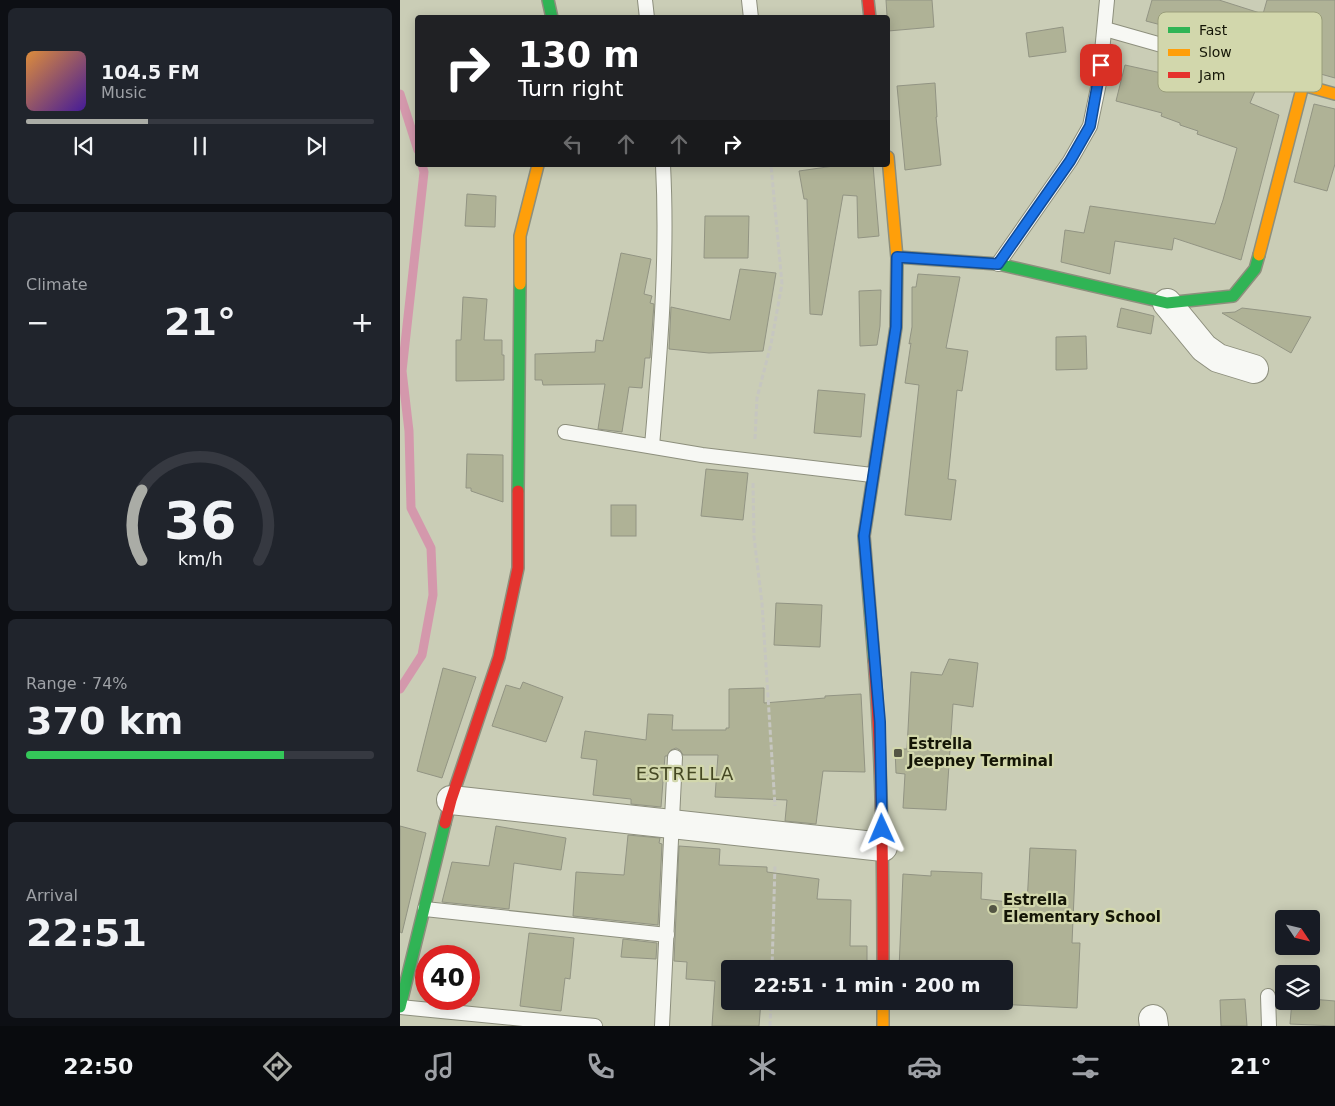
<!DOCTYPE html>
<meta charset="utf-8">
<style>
:root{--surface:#171b24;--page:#20242c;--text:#f1f3f6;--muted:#9ea1a6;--line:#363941;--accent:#aaaca6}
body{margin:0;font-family:"DejaVu Sans",sans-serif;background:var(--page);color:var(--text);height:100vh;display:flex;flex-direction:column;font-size:19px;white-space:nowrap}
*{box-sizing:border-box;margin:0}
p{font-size:16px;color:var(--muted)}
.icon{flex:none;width:28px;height:28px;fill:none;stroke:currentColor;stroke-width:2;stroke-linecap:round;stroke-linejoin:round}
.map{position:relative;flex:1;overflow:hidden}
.panel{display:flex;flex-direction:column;gap:8px;padding:8px;background:#0d0f14;width:400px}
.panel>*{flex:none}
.guide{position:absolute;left:15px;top:15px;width:475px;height:152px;border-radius:5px;box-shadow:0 2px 12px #0003;background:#202124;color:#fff;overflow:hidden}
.needle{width:32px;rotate:125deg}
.tools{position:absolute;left:875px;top:910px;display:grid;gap:10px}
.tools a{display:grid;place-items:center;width:45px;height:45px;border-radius:5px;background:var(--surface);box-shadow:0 2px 12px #0003;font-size:25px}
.speed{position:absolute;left:15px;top:945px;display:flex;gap:10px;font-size:25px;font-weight:700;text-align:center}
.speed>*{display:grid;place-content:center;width:65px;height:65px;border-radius:50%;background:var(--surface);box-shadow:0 2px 12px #0003;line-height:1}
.speed .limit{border:8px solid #d22;background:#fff;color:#111}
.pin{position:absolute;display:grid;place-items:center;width:42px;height:42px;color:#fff;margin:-21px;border-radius:10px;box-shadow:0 2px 8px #0006}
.me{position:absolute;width:55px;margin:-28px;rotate:359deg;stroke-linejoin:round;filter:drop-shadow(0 0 4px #0008)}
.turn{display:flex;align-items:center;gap:18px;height:105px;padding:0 20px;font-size:22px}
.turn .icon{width:65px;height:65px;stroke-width:2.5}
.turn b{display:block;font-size:35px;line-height:42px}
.lanes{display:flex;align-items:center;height:48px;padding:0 20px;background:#0003;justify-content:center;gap:25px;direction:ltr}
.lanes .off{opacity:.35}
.big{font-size:38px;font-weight:700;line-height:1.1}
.panel .widget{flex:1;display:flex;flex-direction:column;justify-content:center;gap:8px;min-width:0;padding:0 18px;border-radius:8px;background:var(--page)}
.panel .dial{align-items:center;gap:0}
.dial svg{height:130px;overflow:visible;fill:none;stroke:var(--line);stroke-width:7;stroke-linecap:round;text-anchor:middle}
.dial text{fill:var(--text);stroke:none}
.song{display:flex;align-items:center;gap:15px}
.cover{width:60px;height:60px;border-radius:8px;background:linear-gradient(135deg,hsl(30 70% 55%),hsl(260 70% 35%))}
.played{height:5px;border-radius:2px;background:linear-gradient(90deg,var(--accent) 35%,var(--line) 35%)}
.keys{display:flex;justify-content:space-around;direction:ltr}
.heat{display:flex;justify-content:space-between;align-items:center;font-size:28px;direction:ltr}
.charge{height:8px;border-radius:4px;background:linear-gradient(90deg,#34c759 74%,var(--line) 0)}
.trip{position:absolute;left:321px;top:960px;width:292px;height:50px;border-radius:5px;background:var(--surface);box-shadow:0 2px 12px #0003;font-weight:700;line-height:50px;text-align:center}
.tabs{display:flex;height:80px;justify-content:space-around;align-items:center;background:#090b0e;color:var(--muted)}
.tabs .icon{width:35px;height:35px}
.tabs .current{color:var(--accent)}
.tabs b{font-size:22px;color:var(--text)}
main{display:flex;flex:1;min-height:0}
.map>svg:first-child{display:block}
</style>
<main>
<section class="panel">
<div class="widget">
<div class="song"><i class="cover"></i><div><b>104.5 FM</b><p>Music</p></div></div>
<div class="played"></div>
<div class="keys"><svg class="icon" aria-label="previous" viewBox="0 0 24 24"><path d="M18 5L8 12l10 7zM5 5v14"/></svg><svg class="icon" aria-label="pause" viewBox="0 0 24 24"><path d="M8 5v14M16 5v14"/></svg><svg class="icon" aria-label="next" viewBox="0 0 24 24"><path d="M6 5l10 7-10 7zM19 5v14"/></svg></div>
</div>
<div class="widget"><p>Climate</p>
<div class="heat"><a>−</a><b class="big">21°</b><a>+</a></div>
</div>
<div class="widget dial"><svg viewBox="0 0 100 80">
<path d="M14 69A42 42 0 1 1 86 69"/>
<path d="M14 69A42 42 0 0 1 14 26" stroke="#aaaca6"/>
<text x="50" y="56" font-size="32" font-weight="700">36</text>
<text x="50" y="72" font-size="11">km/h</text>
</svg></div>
<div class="widget"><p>Range · 74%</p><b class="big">370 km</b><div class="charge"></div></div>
<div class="widget"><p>Arrival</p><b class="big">22:51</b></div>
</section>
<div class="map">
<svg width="935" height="1026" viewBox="0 0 935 1026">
<rect width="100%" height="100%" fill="#cacdb6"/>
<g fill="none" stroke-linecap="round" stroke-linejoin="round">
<g stroke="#d498ac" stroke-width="9">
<polyline points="0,94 18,150"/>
<polyline points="0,689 22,655 33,595 31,548 11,508 9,431 2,371 24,172 22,165"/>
</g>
</g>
<g fill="#afb296" stroke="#929483">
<polygon points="486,0 532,0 534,27 488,31"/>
<polygon points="752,0 819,0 863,14 867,0 935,0 935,78 917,73 919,69 869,56 866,65 785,43 788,32 746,21"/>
<polygon points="663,27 666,52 629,57 626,33"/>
<polygon points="780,59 859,82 850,103 879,115 841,260 774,238 772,250 715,241 710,274 661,262 665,230 684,233 690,206 815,224 823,200 837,148 797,134 798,131 780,125 780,123 761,116 762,113 716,101 725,65 775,76"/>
<polygon points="535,83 537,117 536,117 541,165 505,170 497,86"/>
<polygon points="914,104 935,109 935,164 927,191 894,182"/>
<polygon points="441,165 473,165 479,236 458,238 457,196 443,195 422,315 410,314 407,199 404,199 399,171"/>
<polygon points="67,194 96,196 95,227 65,226"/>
<polygon points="305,216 349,216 348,258 304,258"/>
<polygon points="221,253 251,259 244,294 252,296 250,303 254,304 250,358 245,358 242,388 229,387 222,432 198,429 205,384 143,385 142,380 135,380 135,354 195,352 196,340 203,341"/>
<polygon points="340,269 376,273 363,351 309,353 269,349 271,307 330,320"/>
<polygon points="518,274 560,277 546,348 568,351 562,391 557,390 548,479 556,480 551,520 505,515 519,385 505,383 511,343 509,344 512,327 512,287 516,287"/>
<polygon points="481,290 480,326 477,345 460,346 459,291"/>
<polygon points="63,297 87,299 84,340 102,340 102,355 104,355 104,380 56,381 56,340 61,340"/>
<polygon points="721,308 754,316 751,334 717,327"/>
<polygon points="842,308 867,311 911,317 891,353 822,313 835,312"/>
<polygon points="686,336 687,369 656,370 656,337"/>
<polygon points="418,390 465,394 461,437 414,433"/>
<polygon points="67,454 103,455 103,502 71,491 71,488 66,488"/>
<polygon points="306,469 348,473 343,520 301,516"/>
<rect x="211" y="505" width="25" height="31"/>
<polygon points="376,603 422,605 420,647 374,645"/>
<polygon points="549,659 578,663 573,707 553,704 546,810 503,808 505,774 496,773 495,749 507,749 511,672 542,675"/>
<polygon points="43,668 76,677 42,778 17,771"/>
<polygon points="123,682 163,697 146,742 92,726 106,685 120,689"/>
<polygon points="364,688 364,703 425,698 425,696 461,694 465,772 423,771 416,824 385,821 387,800 315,797 318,755 283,755 280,750 276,748 271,750 267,756 265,756 261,807 231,804 231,799 193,795 197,760 181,758 185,731 246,740 248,714 273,715 272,730 326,730 326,728 329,728 329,689"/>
<polygon points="0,826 26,833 2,933 0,932"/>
<polygon points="96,826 166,838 161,870 114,863 109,909 42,902 52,862 89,866"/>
<polygon points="228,835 260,838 259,843 262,844 258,925 173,916 176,872 224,875"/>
<polygon points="279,846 320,849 319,865 367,867 367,872 419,879 417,899 451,900 450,946 467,946 467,969 330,969 330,1001 361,1001 359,1026 312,1026 315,981 286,979 287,962 274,961"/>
<polygon points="630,848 676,850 672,943 680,943 677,1008 536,1001 605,1001 605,969 499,969 503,874 531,876 531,871 582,873 581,899 627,904"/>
<polygon points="129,933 174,938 170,979 165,978 161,1011 120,1006"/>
<polygon points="223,939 257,943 256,959 221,957"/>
<polygon points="69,974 75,975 71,1001 55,999 69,999"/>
<polygon points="845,999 847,1026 821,1026 820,1000"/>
<polygon points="911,999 935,1001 935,1026 890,1024 892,1001 911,1001"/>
</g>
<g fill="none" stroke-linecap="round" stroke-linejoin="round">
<defs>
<g id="lane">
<polyline points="245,0 247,18"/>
<polyline points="349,0 351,18"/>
<polyline points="705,29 903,85"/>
<polyline points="598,264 670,161 690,126 699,83 707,0"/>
<polyline points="165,432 302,455 472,475"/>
<path d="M252,446C260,352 268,260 263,165"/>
<polyline points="25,909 267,935"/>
<polyline points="868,996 869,1026"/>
<polyline points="0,1007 195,1026"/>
<polyline points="262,1026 275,757"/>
</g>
<g id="street">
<polyline points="767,303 804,348 818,358 854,369"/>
<polyline points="51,800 483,847"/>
<polyline points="753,1019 754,1026"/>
</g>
<g id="fast">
<polyline points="148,0 152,18"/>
<polyline points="497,257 598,264 767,303 833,296 855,269 859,255"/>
<polyline points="118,491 120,284"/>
<polyline points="474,660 464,536 496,327 497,258"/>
<polyline points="0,1007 45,823"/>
</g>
<g id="slow">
<polyline points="488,157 497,258"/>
<polyline points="859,255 903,85 935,94"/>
<polyline points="120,284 120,236 138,165"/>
<polyline points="483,1001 483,1026"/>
</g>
<g id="jam">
<polyline points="468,0 470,18"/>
<path d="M474,660C482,763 483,866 483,969"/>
<polyline points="45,823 51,800 99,657 118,568 118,491"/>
</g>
</defs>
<use href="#lane" stroke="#8d8f7d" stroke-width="16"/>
<use href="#street" stroke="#8d8f7d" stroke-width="30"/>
<use href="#fast" stroke="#8d8f7d" stroke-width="14"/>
<use href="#slow" stroke="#8d8f7d" stroke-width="14"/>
<use href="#jam" stroke="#8d8f7d" stroke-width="14"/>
<g stroke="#c6c6c0" stroke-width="3" stroke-dasharray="5 2.5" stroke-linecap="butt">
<polyline points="355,439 357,398 371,344 382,284 371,165"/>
<polyline points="353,483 354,537 362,603 375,806"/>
<polyline points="372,969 375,864"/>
<polyline points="370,1026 371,1001"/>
</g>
<use href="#lane" stroke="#f7f8f4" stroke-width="14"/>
<use href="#street" stroke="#f7f8f4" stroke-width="28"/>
<use href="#fast" stroke="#30b455" stroke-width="11"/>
<use href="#slow" stroke="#ff9f0a" stroke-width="11"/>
<use href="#jam" stroke="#e5322d" stroke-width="11"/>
</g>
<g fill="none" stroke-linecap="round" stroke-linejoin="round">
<defs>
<polyline id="route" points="482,829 480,722 464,536 496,327 497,257 598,264 670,161 690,126 701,65"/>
</defs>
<use href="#route" stroke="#114b97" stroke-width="12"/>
<use href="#route" stroke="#1a73e8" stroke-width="9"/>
</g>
<g fill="#545544" stroke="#d2d7ac" stroke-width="2">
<rect x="493" y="748" width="10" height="10" rx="2.5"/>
<circle cx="593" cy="909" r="5"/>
</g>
<g text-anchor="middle" stroke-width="4.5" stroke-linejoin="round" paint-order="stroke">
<g font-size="15" font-weight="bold" fill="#141506" stroke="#d2d7ac" text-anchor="start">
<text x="508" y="749">Estrella<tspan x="508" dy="17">Jeepney Terminal</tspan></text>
<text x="603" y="905">Estrella<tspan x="603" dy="17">Elementary School</tspan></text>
</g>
<g font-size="18" letter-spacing="1" fill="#454823" stroke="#d2d7ac">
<text x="285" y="780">ESTRELLA</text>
</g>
</g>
<rect x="758" y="12" width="164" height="80" rx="8" fill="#d2d7ac" stroke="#999d7a" stroke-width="1"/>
<rect x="768" y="27" width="22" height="6" fill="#30b455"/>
<rect x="768" y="49" width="22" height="7" fill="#ff9f0a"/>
<rect x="768" y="72" width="22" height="6" fill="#e5322d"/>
<g font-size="14" fill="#141506">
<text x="799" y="35">Fast</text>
<text x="799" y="57">Slow</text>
<text x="799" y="80">Jam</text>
</g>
</svg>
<div class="tools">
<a><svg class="needle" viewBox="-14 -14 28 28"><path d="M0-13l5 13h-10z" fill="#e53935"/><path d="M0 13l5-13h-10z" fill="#9ea1a6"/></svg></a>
<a><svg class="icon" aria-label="layers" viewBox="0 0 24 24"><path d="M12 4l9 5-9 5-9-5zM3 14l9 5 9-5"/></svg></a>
</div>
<div class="speed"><div class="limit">40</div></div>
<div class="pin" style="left:701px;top:65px;background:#d93025"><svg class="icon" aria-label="arrive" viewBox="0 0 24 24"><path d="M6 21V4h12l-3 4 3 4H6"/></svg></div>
<svg class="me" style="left:482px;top:829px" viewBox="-20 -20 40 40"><path d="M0-17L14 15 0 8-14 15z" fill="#1a73e8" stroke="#fff" stroke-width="4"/></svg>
<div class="trip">22:51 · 1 min · 200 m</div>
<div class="guide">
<div class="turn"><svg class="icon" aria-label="right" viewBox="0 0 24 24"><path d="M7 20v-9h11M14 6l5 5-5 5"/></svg><div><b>130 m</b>Turn right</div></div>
<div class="lanes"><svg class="icon off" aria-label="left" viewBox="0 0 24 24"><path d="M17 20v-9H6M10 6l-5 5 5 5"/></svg><svg class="icon off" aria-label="ahead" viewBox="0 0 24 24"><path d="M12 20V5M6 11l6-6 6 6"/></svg><svg class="icon off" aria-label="ahead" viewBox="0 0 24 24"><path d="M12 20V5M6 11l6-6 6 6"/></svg><svg class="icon" aria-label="right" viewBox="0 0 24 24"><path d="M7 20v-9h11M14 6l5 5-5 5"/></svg></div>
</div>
</div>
</main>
<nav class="tabs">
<b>22:50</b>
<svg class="icon current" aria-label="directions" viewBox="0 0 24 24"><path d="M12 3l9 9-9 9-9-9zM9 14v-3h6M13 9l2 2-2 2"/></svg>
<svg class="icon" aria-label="music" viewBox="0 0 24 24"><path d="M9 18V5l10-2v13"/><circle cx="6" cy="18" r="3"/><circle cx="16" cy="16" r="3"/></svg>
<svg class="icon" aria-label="phone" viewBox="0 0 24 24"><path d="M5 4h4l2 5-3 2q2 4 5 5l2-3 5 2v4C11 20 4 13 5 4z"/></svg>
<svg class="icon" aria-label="climate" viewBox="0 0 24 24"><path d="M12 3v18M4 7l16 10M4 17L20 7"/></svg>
<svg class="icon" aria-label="car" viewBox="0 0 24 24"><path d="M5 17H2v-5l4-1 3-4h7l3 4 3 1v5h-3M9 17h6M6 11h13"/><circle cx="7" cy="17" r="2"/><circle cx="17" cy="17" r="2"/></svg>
<svg class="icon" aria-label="filters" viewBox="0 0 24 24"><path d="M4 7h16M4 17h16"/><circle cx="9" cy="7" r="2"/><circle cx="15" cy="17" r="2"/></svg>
<b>21°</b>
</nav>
